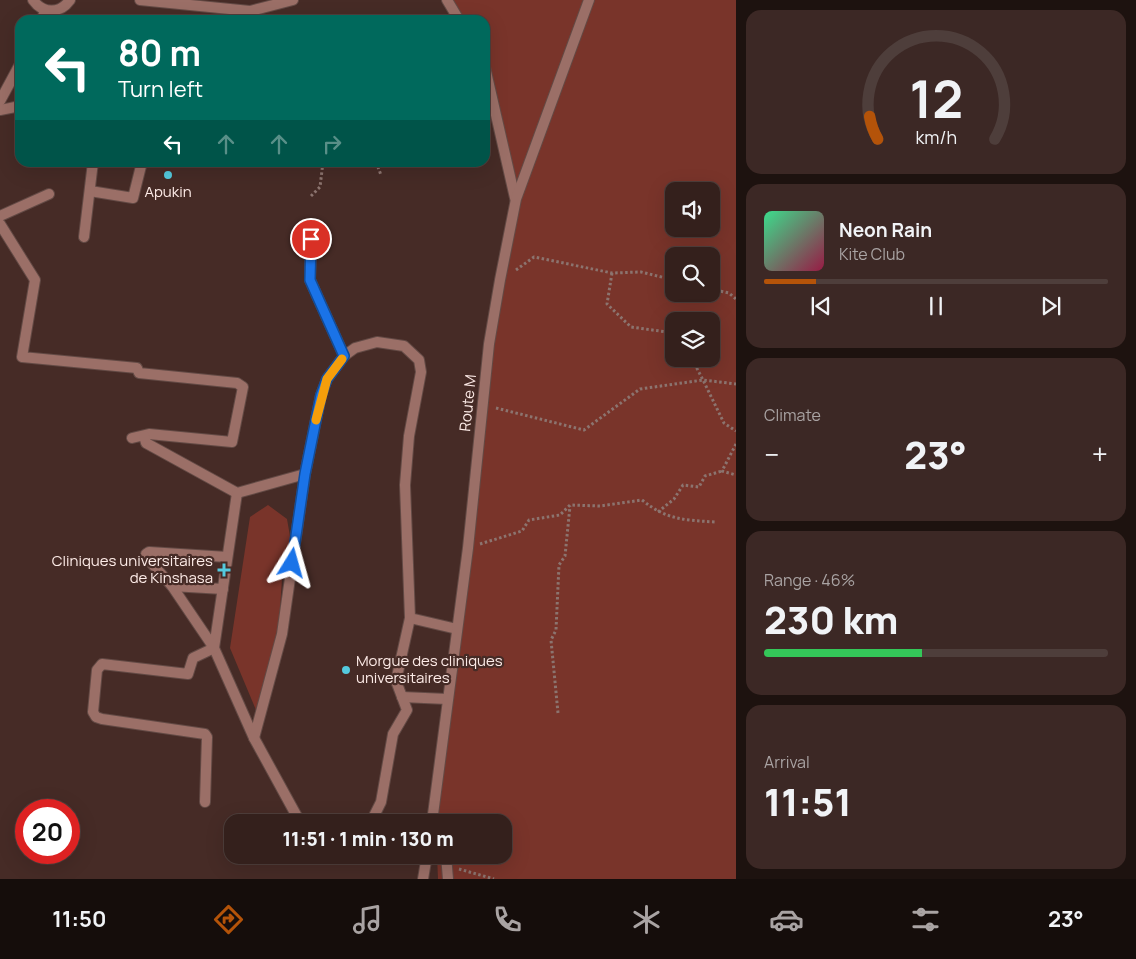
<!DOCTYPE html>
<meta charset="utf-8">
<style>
:root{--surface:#34201c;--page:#3c2825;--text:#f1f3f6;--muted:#a9a3a3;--line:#4e3e3b;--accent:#b45309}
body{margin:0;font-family:Manrope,sans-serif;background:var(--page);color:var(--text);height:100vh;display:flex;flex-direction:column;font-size:19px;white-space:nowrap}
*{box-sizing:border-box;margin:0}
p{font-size:16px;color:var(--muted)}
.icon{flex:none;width:28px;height:28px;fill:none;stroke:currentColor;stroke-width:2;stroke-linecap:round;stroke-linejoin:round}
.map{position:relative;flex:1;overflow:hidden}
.sheet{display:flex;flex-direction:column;gap:10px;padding:10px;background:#1d120f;width:400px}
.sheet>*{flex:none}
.hud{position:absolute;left:15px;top:15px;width:475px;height:152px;border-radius:15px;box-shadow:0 5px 20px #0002,0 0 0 1px var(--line);background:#00695c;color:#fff;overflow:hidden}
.tools{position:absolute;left:665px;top:182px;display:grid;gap:10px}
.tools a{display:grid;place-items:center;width:55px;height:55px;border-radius:10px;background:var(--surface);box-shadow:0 5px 20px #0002,0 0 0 1px var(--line);font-size:25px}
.speed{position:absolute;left:15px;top:799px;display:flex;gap:10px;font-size:25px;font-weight:700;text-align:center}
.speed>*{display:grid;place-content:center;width:65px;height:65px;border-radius:50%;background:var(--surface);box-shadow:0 5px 20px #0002,0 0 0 1px var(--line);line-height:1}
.speed .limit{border:8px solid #d22;background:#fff;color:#111}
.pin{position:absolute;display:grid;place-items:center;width:42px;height:42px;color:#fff;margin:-21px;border:2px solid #fff;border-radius:50%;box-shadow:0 1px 5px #0007}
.me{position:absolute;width:55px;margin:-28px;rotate:8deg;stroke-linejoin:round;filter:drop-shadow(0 0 4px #0008)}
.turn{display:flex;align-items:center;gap:18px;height:105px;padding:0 20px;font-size:22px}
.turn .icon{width:65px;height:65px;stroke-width:2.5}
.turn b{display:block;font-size:35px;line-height:42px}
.lanes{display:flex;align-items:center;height:48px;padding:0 20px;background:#0003;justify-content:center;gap:25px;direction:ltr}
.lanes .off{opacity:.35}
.big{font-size:38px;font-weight:800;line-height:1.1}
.sheet .widget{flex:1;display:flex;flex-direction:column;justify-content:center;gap:8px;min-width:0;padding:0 18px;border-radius:15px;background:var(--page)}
.sheet .dial{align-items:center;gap:0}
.dial svg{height:130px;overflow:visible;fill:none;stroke:var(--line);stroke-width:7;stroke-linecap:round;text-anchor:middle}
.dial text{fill:var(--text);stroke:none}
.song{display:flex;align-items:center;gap:15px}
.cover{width:60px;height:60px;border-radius:8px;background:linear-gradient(135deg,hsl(150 70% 55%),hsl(340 70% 35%))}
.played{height:5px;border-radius:2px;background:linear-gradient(90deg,var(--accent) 15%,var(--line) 15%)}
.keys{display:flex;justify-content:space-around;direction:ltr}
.heat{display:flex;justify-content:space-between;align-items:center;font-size:28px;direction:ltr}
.charge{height:8px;border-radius:4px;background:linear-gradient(90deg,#34c759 46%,var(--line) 0)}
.trip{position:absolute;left:224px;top:814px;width:288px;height:50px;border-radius:15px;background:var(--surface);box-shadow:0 5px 20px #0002,0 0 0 1px var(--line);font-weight:800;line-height:50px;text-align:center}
.tabs{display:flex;height:80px;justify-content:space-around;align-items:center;background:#150d0b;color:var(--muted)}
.tabs .icon{width:35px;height:35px}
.tabs .current{color:var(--accent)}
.tabs b{font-size:22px;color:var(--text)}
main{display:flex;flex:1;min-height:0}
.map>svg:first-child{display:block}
</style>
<main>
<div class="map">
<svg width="736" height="879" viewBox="0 0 736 879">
<rect width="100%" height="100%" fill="#462b26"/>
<g fill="#79342a" fill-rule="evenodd">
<path d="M448,0H736V879H438L437,855H502V822H437L483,404L516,199L485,69V20H459ZM674,191H711V229H674ZM674,256H711V294H674ZM674,321H711V359H674Z"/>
<polygon points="268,505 287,519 292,548 282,578 279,627 256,710 230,648 250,517"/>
</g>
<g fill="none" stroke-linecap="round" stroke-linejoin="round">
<defs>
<g id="service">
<path d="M33,0C43,14 60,14 70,0"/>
<polyline points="140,0 250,11 293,0"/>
<polyline points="447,0 459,20"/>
<polyline points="42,20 45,10"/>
<polyline points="485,67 515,198"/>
<polyline points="0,101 20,64"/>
<polyline points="0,110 20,106"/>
<polyline points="90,191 133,198 142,162"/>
<polyline points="0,216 49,194"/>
<polyline points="0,224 35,280 22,357 137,368 139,373 237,383 243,387 232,442 149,434 132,438"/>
<polyline points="84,237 93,162"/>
<polyline points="311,239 310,280 344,356"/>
<polyline points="144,436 146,443 237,493 305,474"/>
<polyline points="237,493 214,648 254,738 300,822"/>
<polyline points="172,586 223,589"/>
<polyline points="402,697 447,699"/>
<polyline points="254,738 282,634 305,474 321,395 327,379 344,356 355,348 377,342 404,346 419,360 421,372 409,436 405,485 410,618 457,629"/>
<polyline points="205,802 207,737 205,734 102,719 96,717 93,712 97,670 102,664 188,674 193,658 214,648 172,586 146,557 146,554 149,552 227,557"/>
<polyline points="371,822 381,802 393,734 407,710 396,681 410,618"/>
<polyline points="432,822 468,548 489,344 500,280 516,199 589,0"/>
<polyline points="446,855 448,879"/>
<polyline points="423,879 427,855"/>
</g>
</defs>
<use href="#service" stroke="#634a45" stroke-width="12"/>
<g stroke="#8c746f" stroke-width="3" stroke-dasharray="2.5 2.5" stroke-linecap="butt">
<polyline points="376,162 381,175"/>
<polyline points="311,196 320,187 323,162"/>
<polyline points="516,270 534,257 612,273 641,272 674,280"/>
<polyline points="612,273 607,304 631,327 674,333"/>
<polyline points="711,289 729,293 736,299"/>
<polyline points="692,359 703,380 736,384"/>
<polyline points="496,408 584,430 640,389 703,380 724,423 736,431"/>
<polyline points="736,444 722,471 736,475"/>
<polyline points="658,512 674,499 683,485 699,487 705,476 722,471"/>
<path d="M480,544L522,531L529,520L560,515L570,505L600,506L642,500C667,520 684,520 715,522"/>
<polyline points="558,713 551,640 556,630 559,565 565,556 570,506"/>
<polyline points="459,869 494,879"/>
</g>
<use href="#service" stroke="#9b6f67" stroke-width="10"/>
</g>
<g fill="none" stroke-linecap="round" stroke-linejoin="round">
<defs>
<polyline id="route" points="292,563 305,474 321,395 327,379 344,356 310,280 311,239"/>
</defs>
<use href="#route" stroke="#114b97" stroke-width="12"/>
<use href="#route" stroke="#1a73e8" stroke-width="9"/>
<polyline stroke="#f59e0b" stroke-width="9" points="316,420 327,379 342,359"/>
</g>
<g fill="#54cade" stroke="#462b26" stroke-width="2">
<circle cx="168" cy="175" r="5"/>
<path d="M221.5 562.5h5v5h5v5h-5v5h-5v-5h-5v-5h5z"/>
<circle cx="346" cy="670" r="5"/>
</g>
<g text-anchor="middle" stroke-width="4.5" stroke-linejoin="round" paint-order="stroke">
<g font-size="15" fill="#fdebe7" stroke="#462b26">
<text x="168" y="197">Apukin</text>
<text x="213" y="566" text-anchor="end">Cliniques universitaires<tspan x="213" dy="17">de Kinshasa</tspan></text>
<text x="356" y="666" text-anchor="start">Morgue des cliniques<tspan x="356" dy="17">universitaires</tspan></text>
</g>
<g font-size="15" fill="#fdebe7" stroke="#462b26">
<text transform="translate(468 403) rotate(-84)" y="5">Route M</text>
</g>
</g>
</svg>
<div class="tools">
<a><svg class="icon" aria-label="sound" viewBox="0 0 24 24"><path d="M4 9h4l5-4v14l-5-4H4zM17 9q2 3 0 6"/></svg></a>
<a><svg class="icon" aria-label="search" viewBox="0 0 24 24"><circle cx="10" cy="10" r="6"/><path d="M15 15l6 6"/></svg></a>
<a><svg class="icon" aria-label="layers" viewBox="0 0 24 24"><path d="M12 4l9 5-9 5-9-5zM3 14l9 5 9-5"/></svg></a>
</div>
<div class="speed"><div class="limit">20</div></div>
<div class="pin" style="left:311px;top:239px;background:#d93025"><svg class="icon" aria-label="arrive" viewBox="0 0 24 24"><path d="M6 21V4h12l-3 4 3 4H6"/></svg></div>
<svg class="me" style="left:292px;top:563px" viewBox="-20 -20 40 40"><path d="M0-17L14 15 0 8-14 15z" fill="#1a73e8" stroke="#fff" stroke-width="4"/></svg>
<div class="trip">11:51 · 1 min · 130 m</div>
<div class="hud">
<div class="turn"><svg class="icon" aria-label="left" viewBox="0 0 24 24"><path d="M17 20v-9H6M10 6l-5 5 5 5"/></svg><div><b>80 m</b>Turn left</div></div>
<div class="lanes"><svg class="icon" aria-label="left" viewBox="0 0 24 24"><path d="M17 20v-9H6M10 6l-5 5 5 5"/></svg><svg class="icon off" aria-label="ahead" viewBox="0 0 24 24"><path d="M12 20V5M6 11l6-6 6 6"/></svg><svg class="icon off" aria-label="ahead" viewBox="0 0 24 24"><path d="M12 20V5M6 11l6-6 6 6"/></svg><svg class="icon off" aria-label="right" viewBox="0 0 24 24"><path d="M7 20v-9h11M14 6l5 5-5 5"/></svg></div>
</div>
</div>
<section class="sheet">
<div class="widget dial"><svg viewBox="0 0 100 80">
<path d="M14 69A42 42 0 1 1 86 69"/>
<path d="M14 69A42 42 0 0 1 9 55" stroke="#b45309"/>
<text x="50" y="56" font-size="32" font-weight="700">12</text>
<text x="50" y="72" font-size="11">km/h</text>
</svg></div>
<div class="widget">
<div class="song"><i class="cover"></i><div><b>Neon Rain</b><p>Kite Club</p></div></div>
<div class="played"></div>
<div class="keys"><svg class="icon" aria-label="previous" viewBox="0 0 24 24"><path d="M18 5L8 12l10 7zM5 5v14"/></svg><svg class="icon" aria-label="pause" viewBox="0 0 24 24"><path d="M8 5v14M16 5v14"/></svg><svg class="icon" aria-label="next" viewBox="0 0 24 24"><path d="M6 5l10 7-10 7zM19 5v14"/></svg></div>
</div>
<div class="widget"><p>Climate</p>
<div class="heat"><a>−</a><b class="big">23°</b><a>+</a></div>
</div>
<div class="widget"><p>Range · 46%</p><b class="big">230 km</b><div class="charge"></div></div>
<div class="widget"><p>Arrival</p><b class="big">11:51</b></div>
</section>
</main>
<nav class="tabs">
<b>11:50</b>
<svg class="icon current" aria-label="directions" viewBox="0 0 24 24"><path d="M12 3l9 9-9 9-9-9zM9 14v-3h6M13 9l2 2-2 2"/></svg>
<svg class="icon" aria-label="music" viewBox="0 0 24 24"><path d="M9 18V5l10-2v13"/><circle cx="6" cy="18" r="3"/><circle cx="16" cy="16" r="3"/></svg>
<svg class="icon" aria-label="phone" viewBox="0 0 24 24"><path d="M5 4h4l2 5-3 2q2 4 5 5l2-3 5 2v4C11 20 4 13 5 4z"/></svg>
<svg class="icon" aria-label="climate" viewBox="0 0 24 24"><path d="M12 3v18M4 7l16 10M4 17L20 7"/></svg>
<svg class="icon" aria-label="car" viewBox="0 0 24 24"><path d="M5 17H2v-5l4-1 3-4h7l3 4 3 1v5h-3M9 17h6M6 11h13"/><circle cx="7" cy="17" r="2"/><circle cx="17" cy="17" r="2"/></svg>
<svg class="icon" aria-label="filters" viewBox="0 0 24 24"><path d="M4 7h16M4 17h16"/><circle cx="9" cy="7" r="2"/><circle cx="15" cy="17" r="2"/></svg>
<b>23°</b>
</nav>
